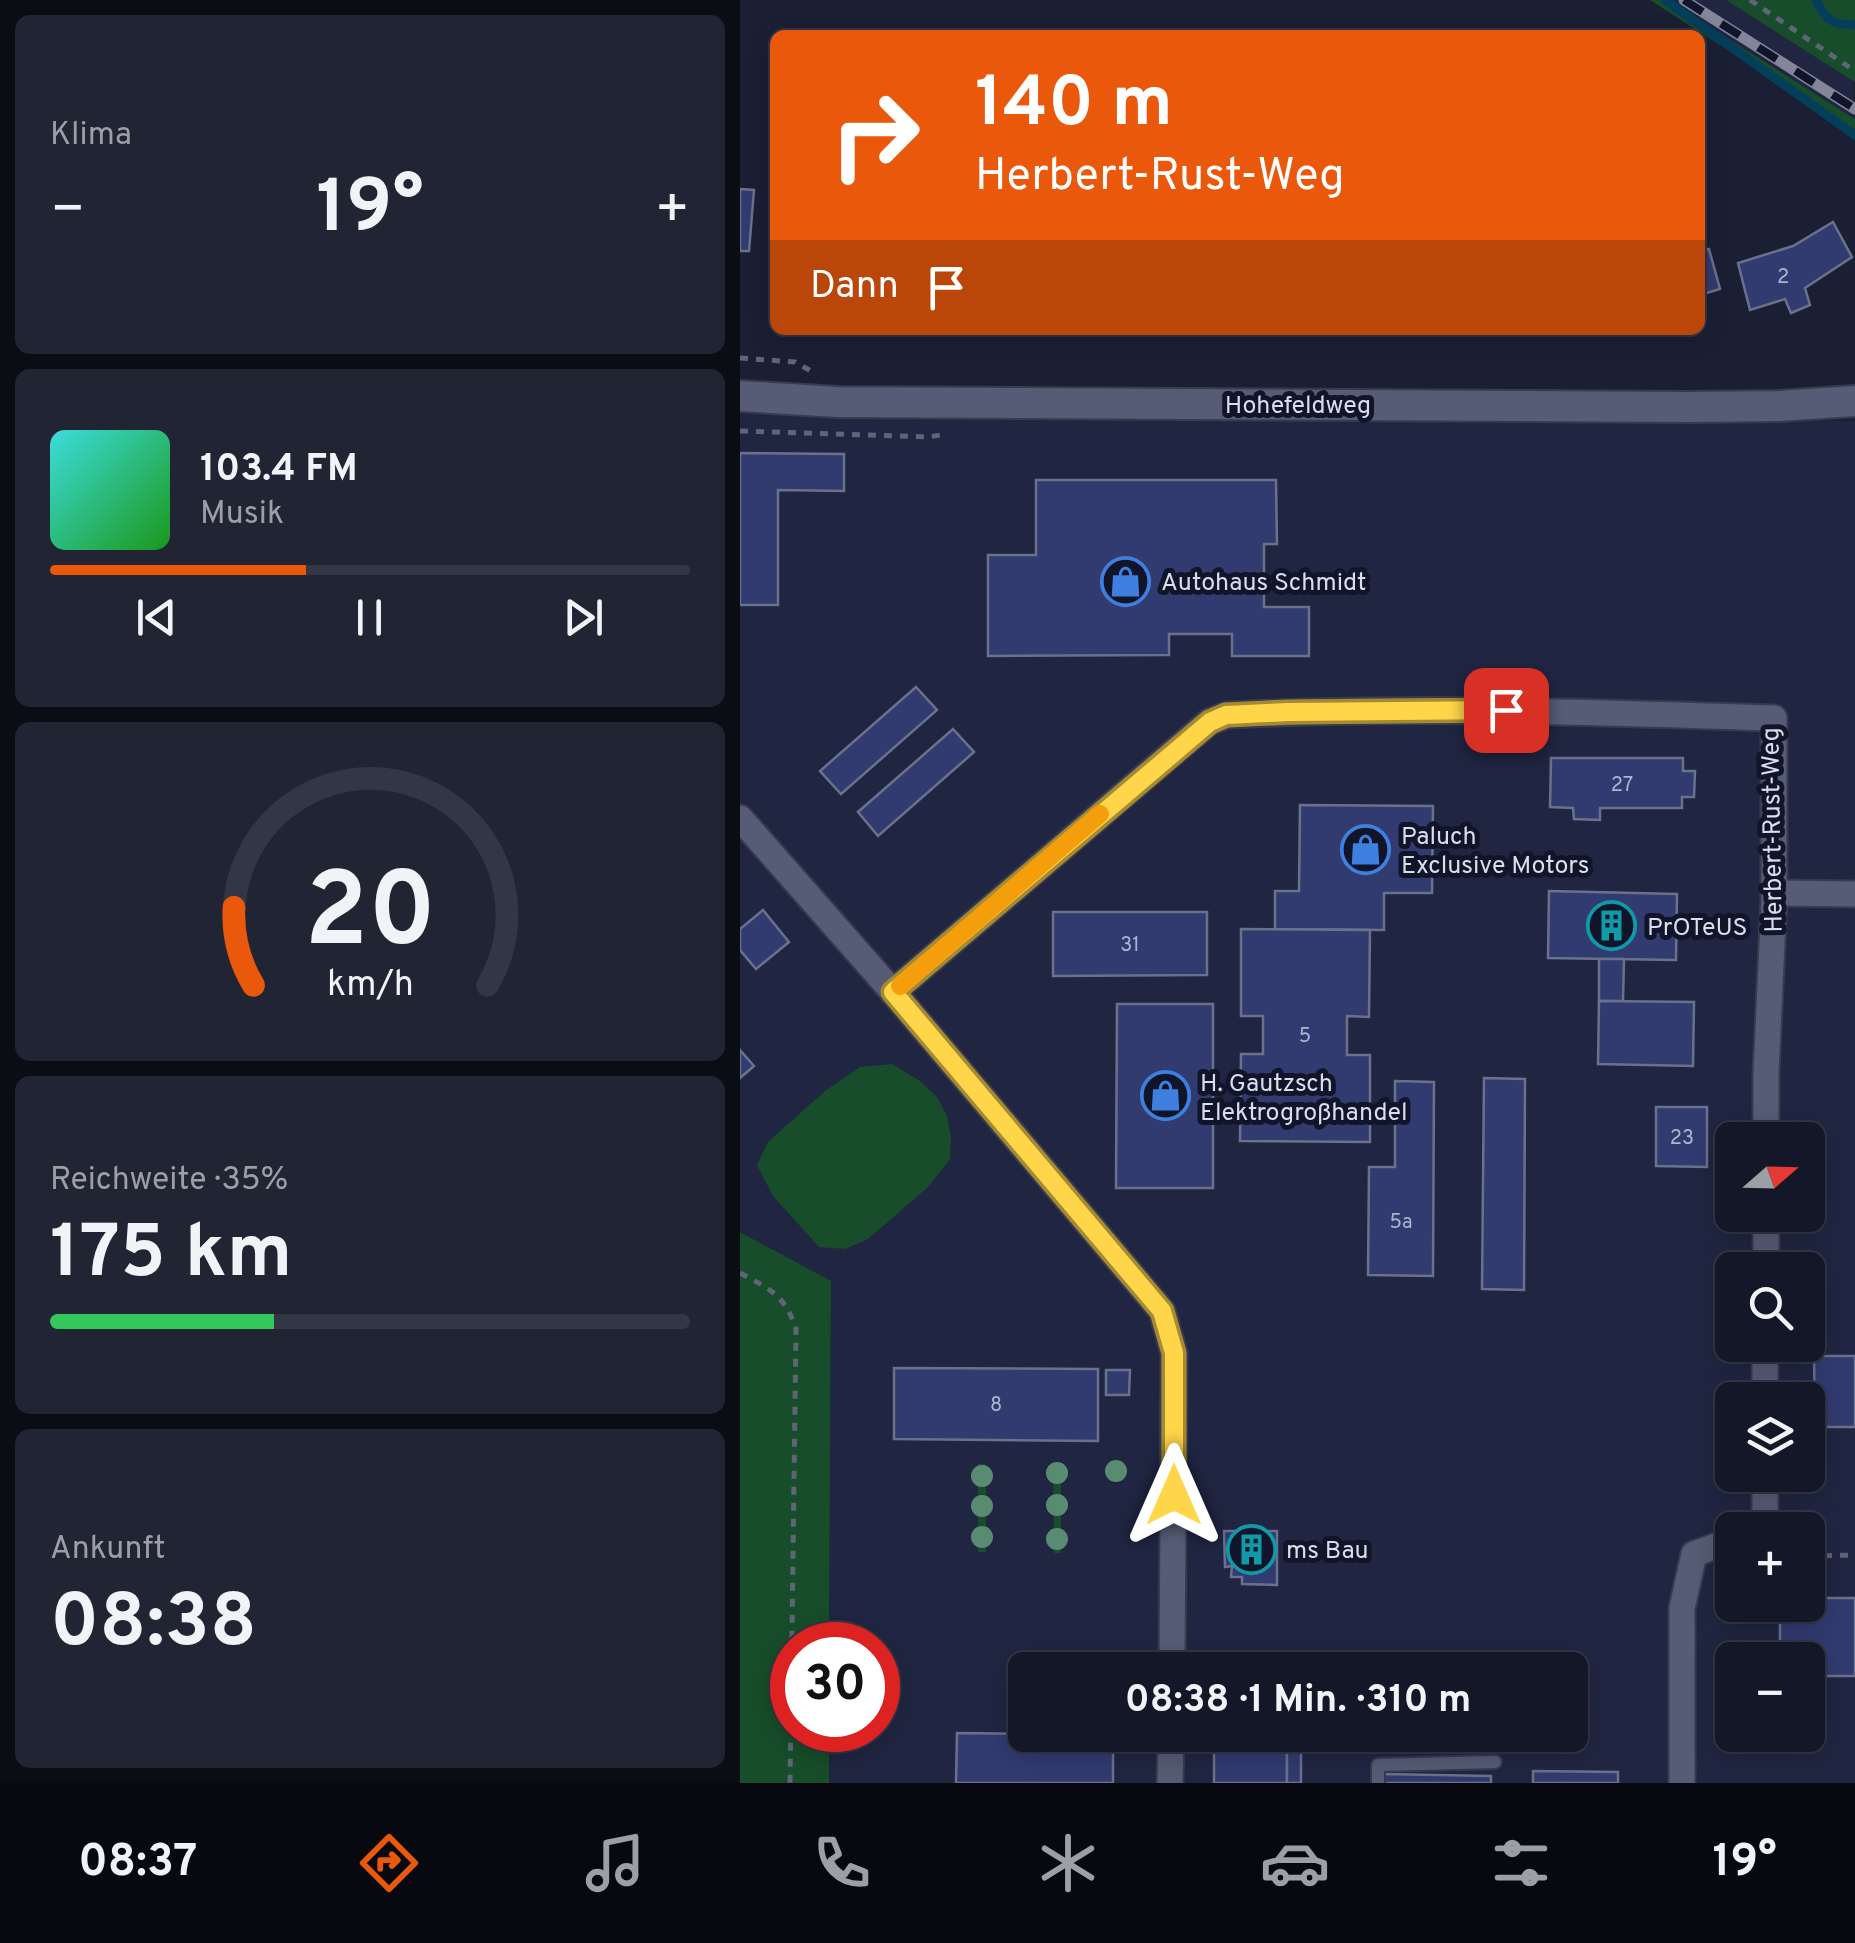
<!DOCTYPE html>
<html lang="de">
<meta charset="utf-8">
<style>
:root{--surface:#141727;--page:#212433;--text:#f1f3f6;--muted:#9d9fa7;--line:#333644;--accent:#ea580c}
body{margin:0;font-family:Overpass,sans-serif;background:var(--page);color:var(--text);height:100vh;display:flex;flex-direction:column;font-size:38px;white-space:nowrap}
*{box-sizing:border-box;margin:0}
p{font-size:32px;color:var(--muted)}
.icon{flex:none;width:55px;height:55px;fill:none;stroke:currentColor;stroke-width:2;stroke-linecap:round;stroke-linejoin:round}
.map{position:relative;flex:1;overflow:hidden}
.side{display:flex;flex-direction:column;gap:15px;padding:15px;background:#0b0d15;width:740px}
.side>*{flex:none}
.top-card{position:absolute;left:30px;top:30px;width:935px;height:305px;border-radius:15px;box-shadow:0 5px 25px #0003,0 0 0 2px var(--line);background:#ea580c;color:#fff;overflow:hidden}
.needle{width:65px;rotate:70deg}
.fabs{position:absolute;left:975px;top:1122px;display:grid;gap:20px}
.fabs a{display:grid;place-items:center;width:110px;height:110px;border-radius:15px;background:var(--surface);box-shadow:0 5px 25px #0003,0 0 0 2px var(--line);font-size:50px}
.speed{position:absolute;left:30px;top:1622px;display:flex;gap:20px;font-size:50px;font-weight:700;text-align:center}
.speed>*{display:grid;place-content:center;width:130px;height:130px;border-radius:50%;background:var(--surface);box-shadow:0 5px 25px #0003,0 0 0 2px var(--line);line-height:1}
.speed .limit{border:15px solid #d22;background:#fff;color:#111}
.pin{position:absolute;display:grid;place-items:center;width:85px;height:85px;color:#fff;margin:-42px;border-radius:20px;box-shadow:0 5px 15px #0006}
.me{position:absolute;width:110px;margin:-55px;rotate:0deg;stroke-linejoin:round;filter:drop-shadow(0 0 8px #0008)}
.turn{display:flex;align-items:center;gap:35px;height:210px;padding:0 40px;font-size:45px}
.turn .icon{width:130px;height:130px;stroke-width:2.5}
.turn b{display:block;font-size:70px;line-height:85px}
.then{display:flex;align-items:center;height:95px;padding:0 40px;background:#0003;gap:20px;font-size:38px}
.big{font-size:75px;font-weight:700;line-height:1.1}
.side .tile{flex:1;display:flex;flex-direction:column;justify-content:center;gap:15px;min-width:0;padding:0 35px;border-radius:15px;background:var(--page)}
.side .dial{align-items:center;gap:0}
.dial svg{height:260px;overflow:visible;fill:none;stroke:var(--line);stroke-width:7;stroke-linecap:round;text-anchor:middle}
.dial text{fill:var(--text);stroke:none}
.song{display:flex;align-items:center;gap:30px}
.cover{width:120px;height:120px;border-radius:15px;background:linear-gradient(135deg,hsl(180 70% 55%),hsl(120 70% 35%))}
.played{height:10px;border-radius:5px;background:linear-gradient(90deg,var(--accent) 40%,var(--line) 40%)}
.keys{display:flex;justify-content:space-around;direction:ltr}
.heat{display:flex;justify-content:space-between;align-items:center;font-size:55px;direction:ltr}
.charge{height:15px;border-radius:8px;background:linear-gradient(90deg,#34c759 35%,var(--line) 0)}
.trip{position:absolute;left:268px;top:1652px;width:580px;height:100px;border-radius:15px;background:var(--surface);box-shadow:0 5px 25px #0003,0 0 0 2px var(--line);font-weight:700;line-height:100px;text-align:center}
.tabs{display:flex;height:160px;justify-content:space-around;align-items:center;background:#080910;color:var(--muted)}
.tabs .icon{width:70px;height:70px}
.tabs .current{color:var(--accent)}
.tabs b{font-size:45px;color:var(--text)}
main{display:flex;flex:1;min-height:0}
.map>svg:first-child{display:block}
</style>
<main>
<section class="side">
<div class="tile"><p>Klima</p>
<div class="heat"><a>−</a><b class="big">19°</b><a>+</a></div>
</div>
<div class="tile">
<div class="song"><i class="cover"></i><div><b>103.4 FM</b><p>Musik</p></div></div>
<div class="played"></div>
<div class="keys"><svg class="icon" aria-label="previous" viewBox="0 0 24 24"><path d="M18 5L8 12l10 7zM5 5v14"/></svg><svg class="icon" aria-label="pause" viewBox="0 0 24 24"><path d="M8 5v14M16 5v14"/></svg><svg class="icon" aria-label="next" viewBox="0 0 24 24"><path d="M6 5l10 7-10 7zM19 5v14"/></svg></div>
</div>
<div class="tile dial"><svg viewBox="0 0 100 80">
<path d="M14 69A42 42 0 1 1 86 69"/>
<path d="M14 69A42 42 0 0 1 8 45" stroke="#ea580c"/>
<text x="50" y="56" font-size="32" font-weight="700">20</text>
<text x="50" y="72" font-size="11">km/h</text>
</svg></div>
<div class="tile"><p>Reichweite · 35%</p><b class="big">175 km</b><div class="charge"></div></div>
<div class="tile"><p>Ankunft</p><b class="big">08:38</b></div>
</section>
<div class="map">
<svg width="1115" height="1783" viewBox="0 0 1115 1783">
<rect width="100%" height="100%" fill="#1a1f34"/>
<g fill="#202642" fill-rule="evenodd">
<polygon points="927,0 986,0 1113,81 1115,119"/>
<path d="M0,412L855,416L1115,421V1783H89V1730H138V1645H89L91,1281L0,1232ZM992,1140H1068V1215H992ZM992,1270H1068V1345H992ZM992,1400H1068V1475H992ZM992,1530H1068V1605H992ZM992,1660H1068V1735H992ZM285,1670H830V1735H285Z"/>
</g>
<g fill="#174d2a">
<polygon points="910,0 927,0 1115,119 1115,132"/>
<polygon points="986,0 1115,0 1115,82 1113,81"/>
<polygon points="152,1064 180,1081 197,1097 207,1116 211,1139 210,1159 188,1187 128,1239 105,1249 79,1247 33,1196 17,1165 28,1142 85,1091 120,1067"/>
<polygon points="0,1232 91,1281 89,1645 52,1645 52,1730 89,1730 89,1783 0,1783"/>
<rect x="238" y="1464" width="8" height="88"/>
<polygon points="313,1465 321,1465 321,1553 314,1553"/>
</g>
<g fill="none" stroke-linecap="round" stroke-linejoin="round">
<g stroke="#033f5b" stroke-width="9">
<polyline points="925,0 1115,135"/>
<path d="M1076,0C1085,20 1093,25 1115,25"/>
</g>
</g>
<g fill="#313b70" stroke="#6a718b" stroke-width="2.5">
<polygon points="0,189 14,190 9,251 0,251"/>
<polygon points="1093,222 1112,257 1065,288 1070,305 1051,313 1045,299 1010,310 998,263 1053,246"/>
<polygon points="969,249 980,289 960,295 960,251"/>
<polygon points="0,453 104,454 104,491 38,490 38,605 0,605"/>
<polygon points="296,480 536,480 537,544 524,544 524,607 569,607 569,656 492,656 492,634 429,634 429,655 248,656 248,555 296,555"/>
<polygon points="176,687 197,710 101,794 80,771"/>
<polygon points="213,729 234,752 138,836 118,812"/>
<polygon points="811,758 943,758 943,771 955,771 954,797 942,797 942,808 860,808 860,820 834,819 833,808 810,807"/>
<polygon points="560,805 693,806 692,893 644,893 644,930 535,929 535,891 559,891"/>
<polygon points="809,891 937,894 936,960 808,958"/>
<polygon points="23,910 49,942 16,969 0,950 0,929"/>
<polygon points="313,912 467,912 467,975 313,976"/>
<polygon points="501,929 630,930 629,1017 607,1016 607,1055 630,1055 630,1142 500,1141 501,1054 523,1054 523,1016 501,1016"/>
<polygon points="859,959 884,959 883,1001 859,1001"/>
<polygon points="859,1001 954,1002 953,1066 858,1064"/>
<polygon points="377,1004 473,1004 473,1188 376,1188"/>
<polygon points="0,1050 14,1066 0,1078"/>
<polygon points="744,1078 785,1079 784,1290 742,1289"/>
<polygon points="655,1081 694,1082 693,1276 628,1275 629,1167 655,1167"/>
<polygon points="916,1107 967,1107 967,1167 916,1166"/>
<polygon points="1074,1356 1115,1356 1115,1427 1075,1427"/>
<polygon points="154,1368 358,1369 358,1441 154,1439"/>
<polygon points="366,1370 390,1370 389,1395 366,1395"/>
<polygon points="484,1531 537,1531 537,1585 502,1584 502,1577 491,1577 492,1566 485,1567"/>
<polygon points="1068,1598 1115,1598 1115,1676 1068,1676 1068,1660 1025,1660 1025,1650 1040,1650 1040,1605 1068,1605"/>
<polygon points="485,1661 634,1662 633,1670 485,1670"/>
<polygon points="217,1733 373,1735 373,1783 216,1783"/>
<rect x="474" y="1751" width="73" height="32"/>
<polygon points="547,1751 561,1752 561,1783 547,1783"/>
<polygon points="793,1771 878,1772 878,1783 793,1783"/>
<polygon points="644,1774 751,1776 751,1783 644,1783"/>
</g>
<g fill="none" stroke-linecap="round" stroke-linejoin="round">
<defs>
<polyline id="service" points="638,1783 638,1765 755,1762"/>
<g id="minor">
<polyline points="0,818 153,992 422,1311 434,1353 432,1670"/>
<polyline points="1034,893 1115,894"/>
<path d="M153,992L469,722L487,715C669,706 852,712 1034,718V900L1026,1073V1140"/>
<polyline points="1026,1270 1026,1215"/>
<polyline points="1025,1400 1025,1345"/>
<polyline points="1018,1530 1025,1528 1025,1475"/>
<polyline points="430,1783 431,1735"/>
<polyline points="942,1783 942,1608 954,1554 992,1540"/>
</g>
<polyline id="secondary" points="0,396 98,402 948,407 1038,406 1115,401"/>
</defs>
<use href="#service" stroke="#383b4d" stroke-width="16"/>
<use href="#minor" stroke="#383b4d" stroke-width="29"/>
<use href="#secondary" stroke="#383b4d" stroke-width="34"/>
<g stroke="#5f6477" stroke-width="5" stroke-dasharray="8 8" stroke-linecap="butt">
<polyline points="1010,0 1115,71"/>
<polyline points="0,358 55,362 71,371"/>
<polyline points="0,431 188,437 207,434"/>
<path d="M0,1273C30,1289 45,1295 56,1329L50,1783"/>
<polyline points="1068,1556 1115,1555"/>
</g>
<use href="#service" stroke="#565c75" stroke-width="12"/>
<use href="#minor" stroke="#565c75" stroke-width="25"/>
<use href="#secondary" stroke="#565c75" stroke-width="30"/>
<defs>
<polyline id="rail" points="944,0 1115,109"/>
</defs>
<use href="#rail" stroke="#828698" stroke-width="11"/>
<use href="#rail" stroke="#111529" stroke-width="8" stroke-dasharray="22" stroke-linecap="butt"/>
</g>
<g fill="#598b72">
<circle cx="376" cy="1471" r="11"/>
<circle cx="317" cy="1473" r="11"/>
<circle cx="242" cy="1476" r="11"/>
<circle cx="317" cy="1505" r="11"/>
<circle cx="242" cy="1506" r="11"/>
<circle cx="242" cy="1537" r="11"/>
<circle cx="317" cy="1539" r="11"/>
</g>
<g fill="none" stroke-linecap="round" stroke-linejoin="round">
<defs>
<polyline id="route" points="434,1495 434,1353 422,1311 153,992 470,722 486,715 548,712 766,710"/>
</defs>
<use href="#route" stroke="#a68a30" stroke-width="25"/>
<use href="#route" stroke="#ffd54a" stroke-width="18"/>
<polyline stroke="#f59e0b" stroke-width="18" points="160,986 360,814"/>
</g>
<defs>
<symbol id="shop-ring" viewBox="-11 -11 22 22"><circle r="9.5" fill="#111529" stroke="#3f7fe0" stroke-width="1.5"/><path d="M-5-2.5h2.3a2.7 3.5 0 0 1 5.4 0H5L5.5 6h-11ZM-1.5-2.5h3a1.5 2.3 0 0 0-3 0Z" fill="#3f7fe0"/></symbol>
<symbol id="building-ring" viewBox="-11 -11 22 22"><circle r="9.5" fill="#111529" stroke="#0f9aa8" stroke-width="1.5"/><path d="M-4-6H4V6H1V3H-1V6H-4ZM-2.5-4.3h1.7v1.8h-1.7ZM.8-4.3h1.7v1.8H.8ZM-2.5-1h1.7V.8h-1.7ZM.8-1h1.7V.8H.8Z" fill="#0f9aa8"/></symbol>
</defs>
<g fill-rule="evenodd">
<use href="#shop-ring" x="358" y="554" width="55" height="55"/>
<use href="#shop-ring" x="598" y="822" width="55" height="55"/>
<use href="#building-ring" x="844" y="898" width="55" height="55"/>
<use href="#shop-ring" x="398" y="1068" width="55" height="55"/>
<use href="#building-ring" x="484" y="1522" width="55" height="55"/>
</g>
<g text-anchor="middle" stroke-width="10" stroke-linejoin="round" paint-order="stroke">
<g font-size="20" fill="#afb4cd">
<text x="1043" y="283">2</text>
<text x="882" y="791">27</text>
<text x="390" y="951">31</text>
<text x="565" y="1042">5</text>
<text x="942" y="1144">23</text>
<text x="661" y="1228">5a</text>
<text x="256" y="1411">8</text>
</g>
<g font-size="25" fill="#d9ddec" stroke="#111529">
<text x="558" y="413">Hohefeldweg</text>
<text transform="translate(1031 830) rotate(-91)" y="9">Herbert-Rust-Weg</text>
</g>
<g font-size="25" fill="#d9ddec" stroke="#111529" text-anchor="start">
<text x="421" y="590">Autohaus Schmidt</text>
<text x="661" y="844">Paluch<tspan x="661" dy="29">Exclusive Motors</tspan></text>
<text x="907" y="935">PrOTeUS</text>
<text x="460" y="1091">H. Gautzsch<tspan x="460" dy="29">Elektrogroßhandel</tspan></text>
<text x="546" y="1558">ms Bau</text>
</g>
</g>
</svg>
<div class="fabs">
<a><svg class="needle" viewBox="-14 -14 28 28"><path d="M0-13l5 13h-10z" fill="#e53935"/><path d="M0 13l5-13h-10z" fill="#9d9fa7"/></svg></a>
<a><svg class="icon" aria-label="search" viewBox="0 0 24 24"><circle cx="10" cy="10" r="6"/><path d="M15 15l6 6"/></svg></a>
<a><svg class="icon" aria-label="layers" viewBox="0 0 24 24"><path d="M12 4l9 5-9 5-9-5zM3 14l9 5 9-5"/></svg></a>
<a>+</a>
<a>−</a>
</div>
<div class="speed"><div class="limit">30</div></div>
<div class="pin" style="left:766px;top:710px;background:#d93025"><svg class="icon" aria-label="arrive" viewBox="0 0 24 24"><path d="M6 21V4h12l-3 4 3 4H6"/></svg></div>
<svg class="me" style="left:434px;top:1495px" viewBox="-20 -20 40 40"><path d="M0-17L14 15 0 8-14 15z" fill="#ffd54a" stroke="#fff" stroke-width="4"/></svg>
<div class="trip">08:38 · 1 Min. · 310 m</div>
<div class="top-card">
<div class="turn"><svg class="icon" aria-label="right" viewBox="0 0 24 24"><path d="M7 20v-9h11M14 6l5 5-5 5"/></svg><div><b>140 m</b>Herbert-Rust-Weg</div></div>
<div class="then">Dann<svg class="icon" aria-label="arrive" viewBox="0 0 24 24"><path d="M6 21V4h12l-3 4 3 4H6"/></svg></div>
</div>
</div>
</main>
<nav class="tabs">
<b>08:37</b>
<svg class="icon current" aria-label="directions" viewBox="0 0 24 24"><path d="M12 3l9 9-9 9-9-9zM9 14v-3h6M13 9l2 2-2 2"/></svg>
<svg class="icon" aria-label="music" viewBox="0 0 24 24"><path d="M9 18V5l10-2v13"/><circle cx="6" cy="18" r="3"/><circle cx="16" cy="16" r="3"/></svg>
<svg class="icon" aria-label="phone" viewBox="0 0 24 24"><path d="M5 4h4l2 5-3 2q2 4 5 5l2-3 5 2v4C11 20 4 13 5 4z"/></svg>
<svg class="icon" aria-label="climate" viewBox="0 0 24 24"><path d="M12 3v18M4 7l16 10M4 17L20 7"/></svg>
<svg class="icon" aria-label="car" viewBox="0 0 24 24"><path d="M5 17H2v-5l4-1 3-4h7l3 4 3 1v5h-3M9 17h6M6 11h13"/><circle cx="7" cy="17" r="2"/><circle cx="17" cy="17" r="2"/></svg>
<svg class="icon" aria-label="filters" viewBox="0 0 24 24"><path d="M4 7h16M4 17h16"/><circle cx="9" cy="7" r="2"/><circle cx="15" cy="17" r="2"/></svg>
<b>19°</b>
</nav>
